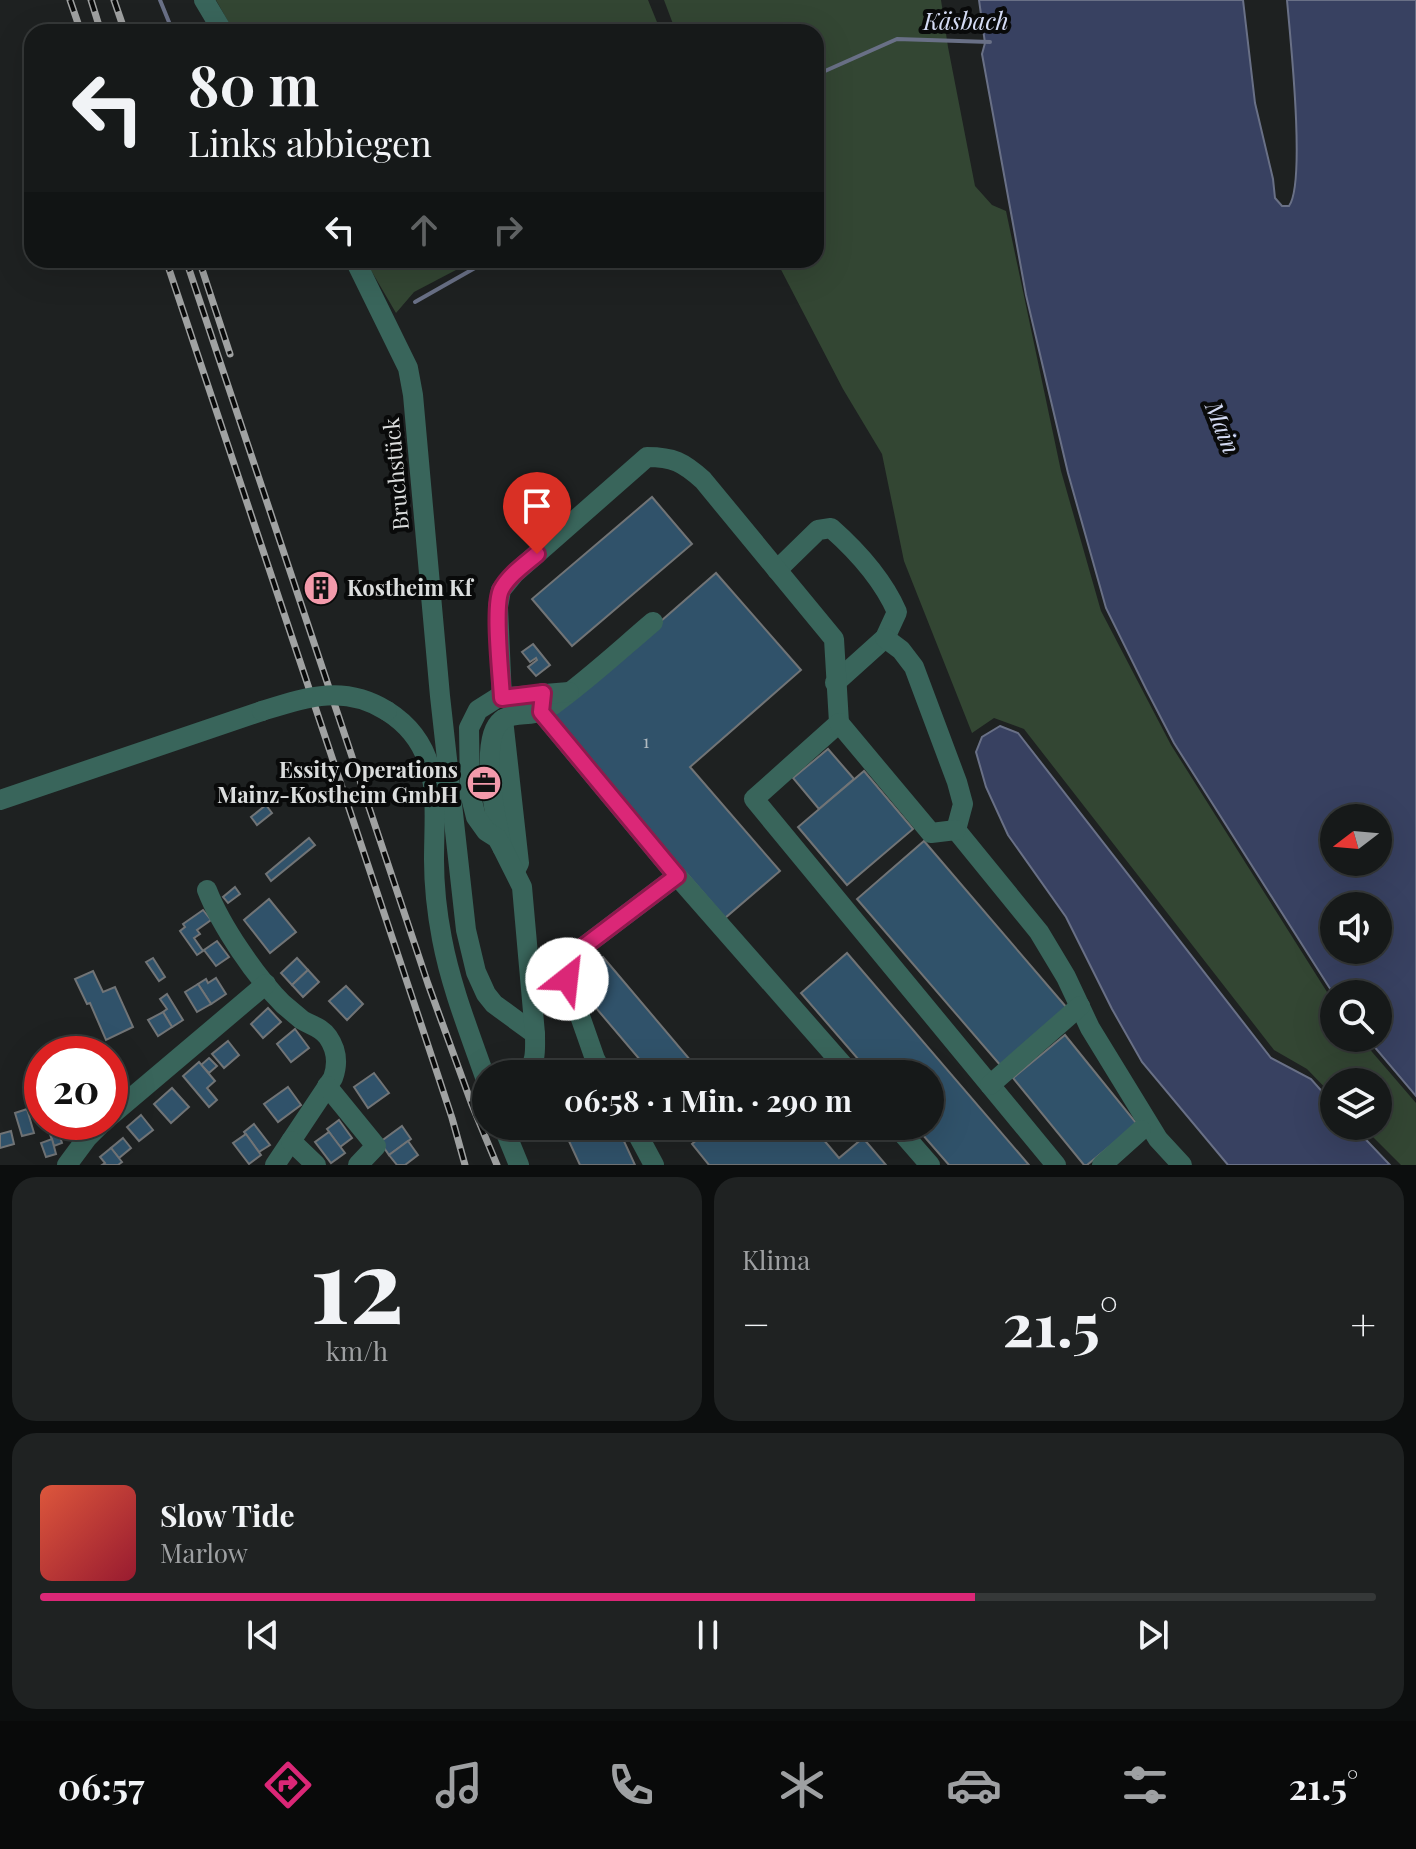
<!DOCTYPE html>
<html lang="de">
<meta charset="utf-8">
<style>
:root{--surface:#161919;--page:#1f2222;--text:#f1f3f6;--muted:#9ea0a2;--line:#353838;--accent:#db2777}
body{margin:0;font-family:"Playfair Display",serif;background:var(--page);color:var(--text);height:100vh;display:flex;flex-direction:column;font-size:30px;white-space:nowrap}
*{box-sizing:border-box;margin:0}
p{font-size:26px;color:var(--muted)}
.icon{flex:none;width:44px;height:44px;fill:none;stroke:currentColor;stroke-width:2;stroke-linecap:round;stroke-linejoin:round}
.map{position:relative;height:1165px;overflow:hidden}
.sheet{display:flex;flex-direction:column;gap:12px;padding:12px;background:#0c0e0e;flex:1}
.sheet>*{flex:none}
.top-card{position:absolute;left:24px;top:24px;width:800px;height:244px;border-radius:24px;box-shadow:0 8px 32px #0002,0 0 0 2px var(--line);background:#161919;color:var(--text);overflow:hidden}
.needle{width:52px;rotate:254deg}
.controls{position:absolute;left:1320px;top:804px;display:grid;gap:16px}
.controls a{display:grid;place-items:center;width:72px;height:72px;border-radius:50%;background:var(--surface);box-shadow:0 8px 32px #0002,0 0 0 2px var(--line);font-size:40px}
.speed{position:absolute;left:24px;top:1036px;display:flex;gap:16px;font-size:40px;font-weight:700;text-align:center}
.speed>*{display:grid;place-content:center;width:104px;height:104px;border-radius:50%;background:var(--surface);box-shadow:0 8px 32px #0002,0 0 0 2px var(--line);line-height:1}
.speed .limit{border:12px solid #d22;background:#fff;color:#111}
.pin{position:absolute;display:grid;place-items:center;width:68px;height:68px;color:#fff;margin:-82px -34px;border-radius:50% 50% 50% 0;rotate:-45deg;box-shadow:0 0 8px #0007}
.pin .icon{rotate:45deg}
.me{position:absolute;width:88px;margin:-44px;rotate:29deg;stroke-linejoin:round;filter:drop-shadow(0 0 6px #0008)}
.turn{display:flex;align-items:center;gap:28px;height:168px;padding:0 32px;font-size:36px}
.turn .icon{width:104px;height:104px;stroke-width:2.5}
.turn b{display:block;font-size:56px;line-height:68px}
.lanes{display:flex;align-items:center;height:76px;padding:0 32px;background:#0003;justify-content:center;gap:40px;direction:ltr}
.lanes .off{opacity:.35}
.big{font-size:60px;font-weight:700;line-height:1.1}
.sheet .tile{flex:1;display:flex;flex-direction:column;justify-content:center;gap:12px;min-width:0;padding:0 28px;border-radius:24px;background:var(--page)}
.sheet .dial{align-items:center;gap:0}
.dial b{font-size:104px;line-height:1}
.song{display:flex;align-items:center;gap:24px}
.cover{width:96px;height:96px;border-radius:12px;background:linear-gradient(135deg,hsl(10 70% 55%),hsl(350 70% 35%))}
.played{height:8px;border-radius:4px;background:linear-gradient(90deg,var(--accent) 70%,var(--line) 70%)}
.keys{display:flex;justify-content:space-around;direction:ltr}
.heat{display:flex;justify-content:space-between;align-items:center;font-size:44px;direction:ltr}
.sheet .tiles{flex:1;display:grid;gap:12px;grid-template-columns:1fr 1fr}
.tile:last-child{grid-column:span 2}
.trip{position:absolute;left:472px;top:1060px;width:472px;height:80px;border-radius:40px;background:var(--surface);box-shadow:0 8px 32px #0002,0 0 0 2px var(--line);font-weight:700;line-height:80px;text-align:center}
.tabs{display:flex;height:128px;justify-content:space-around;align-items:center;background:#090a0a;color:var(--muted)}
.tabs .icon{width:56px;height:56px}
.tabs .current{color:var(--accent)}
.tabs b{font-size:36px;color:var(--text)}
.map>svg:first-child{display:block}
</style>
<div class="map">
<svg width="1416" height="1165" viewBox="0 0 1416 1165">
<rect width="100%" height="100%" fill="#1e2121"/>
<g fill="#334633">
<polygon points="216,0 648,0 661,32 234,32"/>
<polygon points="664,0 941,0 948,47 975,186 992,205 1006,211 1061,471 1101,611 1171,745 1334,1003 1334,1038 1360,1038 1416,1103 1416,1165 1401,1165 1362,1126 1378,1126 1378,1082 1334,1082 1334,1097 1307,1069 1274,1050 1024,729 994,718 972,733 904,561 882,454 843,389 776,260 816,260 816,32 676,32"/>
<polygon points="365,260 475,260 414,292 396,313"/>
</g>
<g fill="#384161" stroke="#697086" stroke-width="2" fill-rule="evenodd">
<path d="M979,0H1243L1255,103L1273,179L1275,198L1282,206H1289C1306,183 1290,35 1287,0H1416V1096L1367,1038H1378V994H1334L1329,987L1174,743L1146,689L1106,608L1068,473L1026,295L982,54L985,43ZM1334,818H1378V862H1334ZM1334,906H1378V950H1334Z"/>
<polygon points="1000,726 1018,733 1271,1058 1311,1079 1334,1105 1334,1126 1353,1126 1390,1165 1228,1165 1142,1062 1112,1009 1066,917 1008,835 986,787 976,752 982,737"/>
</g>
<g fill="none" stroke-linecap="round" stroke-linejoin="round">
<g stroke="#697086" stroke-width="4">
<polyline points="160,0 173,32"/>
<polyline points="816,75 897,39 990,42"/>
<polyline points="415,302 489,260"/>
</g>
</g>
<g fill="#30526a" stroke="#717476" stroke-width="2">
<polygon points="652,497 692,544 572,646 532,599"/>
<polygon points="716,573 801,670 690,767 780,871 725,918 551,717"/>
<polygon points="323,578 328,595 320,597 315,580"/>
<polygon points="533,644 550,665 536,676 528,667 537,660 536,658 530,662 522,652"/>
<polygon points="828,749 854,779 819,809 793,778"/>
<polygon points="864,771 913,829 847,885 798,827"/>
<polygon points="266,805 272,813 257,825 251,817"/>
<polygon points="309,838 315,845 271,881 266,874"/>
<polygon points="924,841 1067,1008 1001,1066 857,899"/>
<polygon points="235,887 240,894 228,903 223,897"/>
<polygon points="269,899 296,932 270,953 244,920"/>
<polygon points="203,910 211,920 197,930 200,934 194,938 203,951 197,955 180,931 185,927 183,924"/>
<polygon points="217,941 229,957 216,966 204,950"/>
<polygon points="847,953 1029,1165 949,1165 915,1126 930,1126 930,1074 871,1074 801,993"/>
<polygon points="603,957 702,1074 652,1074 574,982"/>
<polygon points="153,958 165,977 159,981 146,962"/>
<polygon points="297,958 308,970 292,985 281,973"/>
<polygon points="308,970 319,982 303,997 292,985"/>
<polygon points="93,971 103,992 115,987 133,1027 106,1040 90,1003 87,1004 75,979"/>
<polygon points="216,978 226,994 211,1004 198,984 206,979 208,983"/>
<polygon points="198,984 211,1004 197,1012 185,992"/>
<polygon points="346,986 363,1004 347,1020 329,1001"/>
<polygon points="167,994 183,1020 172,1027 163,1012 167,1009 160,999"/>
<polygon points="268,1008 281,1022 263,1038 251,1024"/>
<polygon points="163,1012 172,1027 158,1036 148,1020"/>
<polygon points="295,1029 309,1048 291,1062 277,1044"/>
<polygon points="1065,1035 1137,1124 1087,1165 1084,1165 1013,1078"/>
<polygon points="228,1041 239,1055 224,1068 212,1054"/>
<polygon points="209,1058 217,1066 209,1073 201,1065"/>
<polygon points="199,1062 215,1081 207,1088 217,1100 209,1107 183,1076"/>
<polygon points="374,1073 389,1093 368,1108 354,1087"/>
<polygon points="288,1087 301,1105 278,1122 264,1104"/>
<polygon points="172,1088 189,1107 171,1123 154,1104"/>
<polygon points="27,1109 34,1133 22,1136 15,1113"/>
<polygon points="141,1115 153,1130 139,1141 127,1127"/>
<polygon points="339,1120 352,1138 340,1147 327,1129"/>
<polygon points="254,1124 270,1145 259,1152 244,1132"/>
<polygon points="402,1126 411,1139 389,1155 380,1142"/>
<polygon points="562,1126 617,1126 635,1165 580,1165"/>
<polygon points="697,1126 812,1126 839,1158 863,1138 886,1165 709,1165 692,1144 704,1134"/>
<polygon points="11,1131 14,1144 0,1148 0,1134"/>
<polygon points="58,1131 62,1143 54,1146 50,1134"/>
<polygon points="329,1132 345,1153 331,1163 315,1142"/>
<polygon points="246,1134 261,1155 249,1164 233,1143"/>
<polygon points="123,1138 131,1148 119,1158 111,1148"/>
<polygon points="52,1139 56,1154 46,1157 41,1143"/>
<polygon points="408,1141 418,1155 405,1165 397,1165 389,1155"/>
<polygon points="111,1148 122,1162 118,1165 102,1165 105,1163 100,1157"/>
</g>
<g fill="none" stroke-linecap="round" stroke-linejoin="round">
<g stroke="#39655b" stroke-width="20">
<polyline points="204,0 223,32"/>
<polyline points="355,260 408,368 413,395 440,696 466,930 476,972 486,994 494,1004 535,1034"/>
<path d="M777,570L818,530L831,528C857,551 883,580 897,612L885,638L835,683"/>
<polyline points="885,638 901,650 914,667 957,782 963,804 956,830 1039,932 1066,977 1090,1028 1158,1139 1182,1165"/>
<polyline points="543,693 541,712 677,876 851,1074"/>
<path d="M502,698L498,607L501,590L515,573L647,457C673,457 683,462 703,480L834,639L839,723L754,799L1056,1165"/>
<path d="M387,711C444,747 434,803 434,860C434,886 437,913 442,939C451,987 470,1034 486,1080"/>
<polyline points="503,719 519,863 515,871"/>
<polyline points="839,723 931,833 956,830"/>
<polyline points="0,800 262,711"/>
<path d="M502,847C496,821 478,739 501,721C513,711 529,717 542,711C546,710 549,707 553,705C588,680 620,650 653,622"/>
<path d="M207,890C221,926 256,977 283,1004C289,1009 296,1015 302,1020C312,1026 321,1027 328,1037C337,1050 338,1064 333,1078L275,1165"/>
<path d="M525,1074C537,1063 535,1049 535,1034L522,887L502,847L497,838L486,831L476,817L470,793L469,728L478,710L497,698L569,692"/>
<polyline points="603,1074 595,1059 567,979 567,968 578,951 677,876"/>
<polyline points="990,1085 1080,1006"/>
<polyline points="327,1086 376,1146 358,1165"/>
<polyline points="110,1116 266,984"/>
<polyline points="503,1126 519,1165"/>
<polyline points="633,1126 654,1165"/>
<polyline points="896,1126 930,1165"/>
<polyline points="291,1141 316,1165"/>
<polyline points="67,1165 87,1138 103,1122"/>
<polyline points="1102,1165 1141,1130"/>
</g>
<defs>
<g id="rail">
<polyline points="70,0 81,32"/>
<polyline points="91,0 101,32"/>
<polyline points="114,0 125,32"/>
<polyline points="166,260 416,1009 452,1118 465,1165"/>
<polyline points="186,260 428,984 472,1105 497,1165"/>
<polyline points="199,260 230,354"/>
</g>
</defs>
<use href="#rail" stroke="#a0a2a2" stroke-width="7"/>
<use href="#rail" stroke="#090a0a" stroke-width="4" stroke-dasharray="12" stroke-linecap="butt"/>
<path stroke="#39655b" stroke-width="20" d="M262,711C307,697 344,684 387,711"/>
</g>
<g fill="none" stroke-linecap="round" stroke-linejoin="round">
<defs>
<path id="route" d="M537,554C525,564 508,576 501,590C493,607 501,676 502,698L543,693L541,712L677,876L578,951L567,968V979"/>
</defs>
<use href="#route" stroke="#8e194d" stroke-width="20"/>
<use href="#route" stroke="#db2777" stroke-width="14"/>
</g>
<defs>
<symbol id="building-disc" viewBox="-11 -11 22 22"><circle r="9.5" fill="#f39aab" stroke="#090a0a"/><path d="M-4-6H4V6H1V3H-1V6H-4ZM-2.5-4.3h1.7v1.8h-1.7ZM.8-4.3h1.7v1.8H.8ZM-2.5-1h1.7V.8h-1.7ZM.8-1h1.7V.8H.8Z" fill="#111"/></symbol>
<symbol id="office-disc" viewBox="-11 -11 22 22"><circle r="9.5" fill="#f39aab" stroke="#090a0a"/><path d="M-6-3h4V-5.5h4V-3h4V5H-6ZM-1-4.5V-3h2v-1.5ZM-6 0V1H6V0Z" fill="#111"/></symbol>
</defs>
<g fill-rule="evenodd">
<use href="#building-disc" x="301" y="568" width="40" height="40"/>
<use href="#office-disc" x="464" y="763" width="40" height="40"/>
</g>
<g text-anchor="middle" stroke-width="8" stroke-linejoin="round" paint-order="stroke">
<g font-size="18" fill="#b0bac0">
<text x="646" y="748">1</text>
</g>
<g font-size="22" fill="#dbdddd" stroke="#090a0a">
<text transform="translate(396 474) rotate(-95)" y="8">Bruchstück</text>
</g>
<g font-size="22" font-weight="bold" fill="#dbdddd" stroke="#090a0a" text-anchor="start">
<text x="347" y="596">Kostheim Kf</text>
<text x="458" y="778" text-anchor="end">Essity Operations<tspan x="458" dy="25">Mainz-Kostheim GmbH</tspan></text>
</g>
<g font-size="24" font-style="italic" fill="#d5dcf5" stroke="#090a0a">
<text x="966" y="30">Käsbach</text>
<text transform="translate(1222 428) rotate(68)" y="8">Main</text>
</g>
</g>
</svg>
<div class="controls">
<a><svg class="needle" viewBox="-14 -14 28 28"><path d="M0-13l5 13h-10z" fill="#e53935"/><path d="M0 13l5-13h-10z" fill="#9ea0a2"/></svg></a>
<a><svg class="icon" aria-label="sound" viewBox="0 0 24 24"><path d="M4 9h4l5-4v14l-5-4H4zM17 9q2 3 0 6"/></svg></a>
<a><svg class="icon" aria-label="search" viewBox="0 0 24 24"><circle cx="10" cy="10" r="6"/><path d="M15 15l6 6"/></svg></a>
<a><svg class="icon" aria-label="layers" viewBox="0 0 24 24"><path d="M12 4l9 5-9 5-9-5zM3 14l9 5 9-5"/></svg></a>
</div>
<div class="speed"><div class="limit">20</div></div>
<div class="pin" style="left:537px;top:554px;background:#d93025"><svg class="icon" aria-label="arrive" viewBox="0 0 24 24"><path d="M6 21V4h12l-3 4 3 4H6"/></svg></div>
<svg class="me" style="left:567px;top:979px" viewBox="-20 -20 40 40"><circle r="19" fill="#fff"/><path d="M0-13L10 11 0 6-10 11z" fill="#db2777"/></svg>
<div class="trip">06:58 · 1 Min. · 290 m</div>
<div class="top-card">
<div class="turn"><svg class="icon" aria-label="left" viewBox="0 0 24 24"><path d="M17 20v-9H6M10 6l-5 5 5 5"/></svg><div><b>80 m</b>Links abbiegen</div></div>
<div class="lanes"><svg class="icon" aria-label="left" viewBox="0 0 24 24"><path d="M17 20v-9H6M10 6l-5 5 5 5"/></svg><svg class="icon off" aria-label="ahead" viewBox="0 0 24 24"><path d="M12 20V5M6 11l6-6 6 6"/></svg><svg class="icon off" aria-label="right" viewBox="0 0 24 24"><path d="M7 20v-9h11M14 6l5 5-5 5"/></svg></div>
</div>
</div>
<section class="sheet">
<div class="tiles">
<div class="tile dial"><b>12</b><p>km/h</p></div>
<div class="tile"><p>Klima</p>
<div class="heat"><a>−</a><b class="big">21.5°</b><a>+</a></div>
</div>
<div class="tile">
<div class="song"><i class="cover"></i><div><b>Slow Tide</b><p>Marlow</p></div></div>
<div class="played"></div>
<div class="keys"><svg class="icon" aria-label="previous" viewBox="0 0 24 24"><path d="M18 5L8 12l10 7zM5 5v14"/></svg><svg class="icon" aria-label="pause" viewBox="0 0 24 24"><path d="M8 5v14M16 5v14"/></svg><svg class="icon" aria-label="next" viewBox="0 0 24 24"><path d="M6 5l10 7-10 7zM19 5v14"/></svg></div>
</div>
</div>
</section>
<nav class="tabs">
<b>06:57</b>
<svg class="icon current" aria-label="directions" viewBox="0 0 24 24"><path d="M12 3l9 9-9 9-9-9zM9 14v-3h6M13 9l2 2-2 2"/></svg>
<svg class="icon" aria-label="music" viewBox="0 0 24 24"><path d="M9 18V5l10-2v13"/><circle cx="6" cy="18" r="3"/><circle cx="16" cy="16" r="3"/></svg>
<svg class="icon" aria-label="phone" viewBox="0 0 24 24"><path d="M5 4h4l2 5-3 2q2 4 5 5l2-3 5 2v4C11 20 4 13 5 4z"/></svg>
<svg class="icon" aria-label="climate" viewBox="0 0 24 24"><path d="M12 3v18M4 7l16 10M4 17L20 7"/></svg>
<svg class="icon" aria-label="car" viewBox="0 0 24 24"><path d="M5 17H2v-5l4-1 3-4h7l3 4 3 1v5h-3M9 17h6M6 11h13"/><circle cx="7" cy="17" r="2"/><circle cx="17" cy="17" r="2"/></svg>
<svg class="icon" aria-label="filters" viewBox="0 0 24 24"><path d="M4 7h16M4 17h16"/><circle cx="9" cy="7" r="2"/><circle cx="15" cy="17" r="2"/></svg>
<b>21.5°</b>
</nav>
